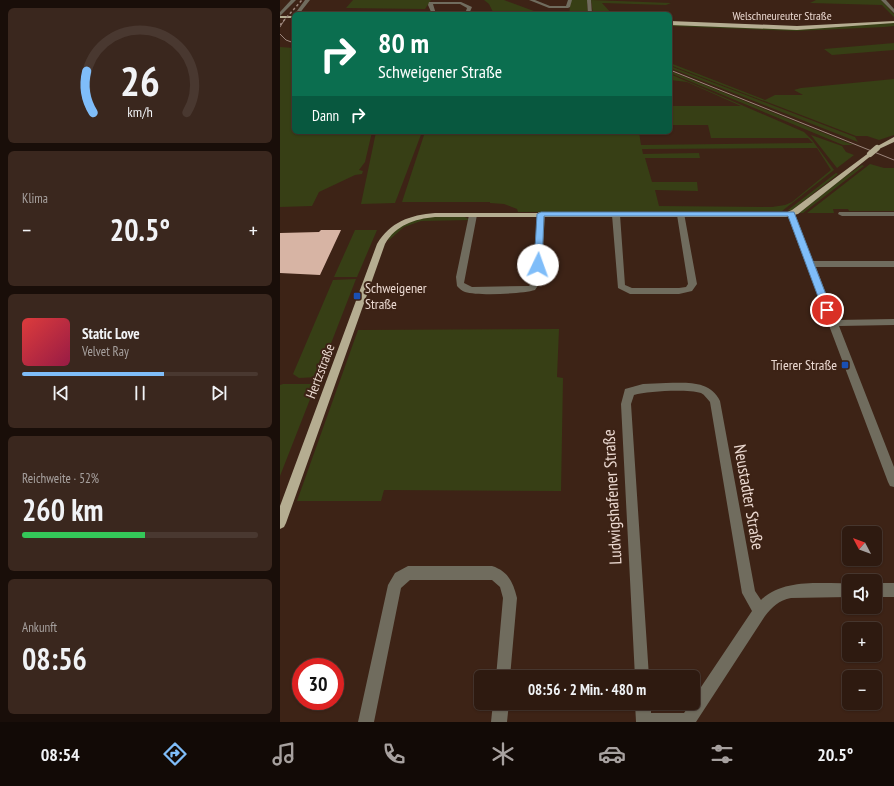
<!DOCTYPE html>
<html lang="de">
<meta charset="utf-8">
<style>
:root{--surface:#2e1a10;--page:#3a271e;--text:#f1f3f6;--muted:#a7a19f;--line:#493830;--accent:#7fbdf9}
body{margin:0;font-family:"PT Sans Narrow",sans-serif;background:var(--page);color:var(--text);height:100vh;display:flex;flex-direction:column;font-size:15px;white-space:nowrap}
*{box-sizing:border-box;margin:0}
p{font-size:13px;color:var(--muted)}
.icon{flex:none;width:22px;height:22px;fill:none;stroke:currentColor;stroke-width:2;stroke-linecap:round;stroke-linejoin:round}
.map{position:relative;flex:1;overflow:hidden}
.sheet{display:flex;flex-direction:column;gap:8px;padding:8px;background:#190e09;width:280px}
.sheet>*{flex:none}
.banner{position:absolute;left:12px;top:12px;width:380px;height:122px;border-radius:6px;box-shadow:0 1px 3px #0004,0 0 0 1px var(--line);background:#0b6e4f;color:#fff;overflow:hidden}
.needle{width:26px;rotate:311deg}
.buttons{position:absolute;left:562px;top:526px;display:grid;gap:8px}
.buttons a{display:grid;place-items:center;width:40px;height:40px;border-radius:6px;background:var(--surface);box-shadow:0 1px 3px #0004,0 0 0 1px var(--line);font-size:20px}
.speed{position:absolute;left:12px;top:658px;display:flex;gap:8px;font-size:20px;font-weight:700;text-align:center}
.speed>*{display:grid;place-content:center;width:52px;height:52px;border-radius:50%;background:var(--surface);box-shadow:0 1px 3px #0004,0 0 0 1px var(--line);line-height:1}
.speed .limit{border:6px solid #d22;background:#fff;color:#111}
.pin{position:absolute;display:grid;place-items:center;width:34px;height:34px;color:#fff;margin:-17px;border:2px solid #fff;border-radius:50%;box-shadow:0 1px 4px #0007}
.me{position:absolute;width:44px;margin:-22px;rotate:3deg;stroke-linejoin:round;filter:drop-shadow(0 0 3px #0008)}
.turn{display:flex;align-items:center;gap:14px;height:84px;padding:0 20px;font-size:18px}
.turn .icon{width:52px;height:52px;stroke-width:2.5}
.turn b{display:block;font-size:28px;line-height:34px}
.then{display:flex;align-items:center;height:38px;padding:0 20px;background:#0003;gap:8px;font-size:15px}
.big{font-size:30px;font-weight:700;line-height:1.1}
.sheet .tile{flex:1;display:flex;flex-direction:column;justify-content:center;gap:6px;min-width:0;padding:0 14px;border-radius:6px;background:var(--page)}
.sheet .dial{align-items:center;gap:0}
.dial svg{height:104px;overflow:visible;fill:none;stroke:var(--line);stroke-width:7;stroke-linecap:round;text-anchor:middle}
.dial text{fill:var(--text);stroke:none}
.song{display:flex;align-items:center;gap:12px}
.cover{width:48px;height:48px;border-radius:6px;background:linear-gradient(135deg,hsl(0 70% 55%),hsl(340 70% 35%))}
.played{height:4px;border-radius:2px;background:linear-gradient(90deg,var(--accent) 60%,var(--line) 60%)}
.keys{display:flex;justify-content:space-around;direction:ltr}
.heat{display:flex;justify-content:space-between;align-items:center;font-size:22px;direction:ltr}
.charge{height:6px;border-radius:3px;background:linear-gradient(90deg,#34c759 52%,var(--line) 0)}
.trip{position:absolute;left:194px;top:670px;width:226px;height:40px;border-radius:6px;background:var(--surface);box-shadow:0 1px 3px #0004,0 0 0 1px var(--line);font-weight:700;line-height:40px;text-align:center}
.tab-bar{display:flex;height:64px;justify-content:space-around;align-items:center;background:#120a06;color:var(--muted)}
.tab-bar .icon{width:28px;height:28px}
.tab-bar .selected{color:var(--accent)}
.tab-bar b{font-size:18px;color:var(--text)}
main{display:flex;flex:1;min-height:0}
.map>svg:first-child{display:block}
</style>
<main>
<section class="sheet">
<div class="tile dial"><svg viewBox="0 0 100 80">
<path d="M14 69A42 42 0 1 1 86 69"/>
<path d="M14 69A42 42 0 0 1 9 37" stroke="#7fbdf9"/>
<text x="50" y="56" font-size="32" font-weight="700">26</text>
<text x="50" y="72" font-size="11">km/h</text>
</svg></div>
<div class="tile"><p>Klima</p>
<div class="heat"><a>−</a><b class="big">20.5°</b><a>+</a></div>
</div>
<div class="tile">
<div class="song"><i class="cover"></i><div><b>Static Love</b><p>Velvet Ray</p></div></div>
<div class="played"></div>
<div class="keys"><svg class="icon" aria-label="previous" viewBox="0 0 24 24"><path d="M18 5L8 12l10 7zM5 5v14"/></svg><svg class="icon" aria-label="pause" viewBox="0 0 24 24"><path d="M8 5v14M16 5v14"/></svg><svg class="icon" aria-label="next" viewBox="0 0 24 24"><path d="M6 5l10 7-10 7zM19 5v14"/></svg></div>
</div>
<div class="tile"><p>Reichweite · 52%</p><b class="big">260 km</b><div class="charge"></div></div>
<div class="tile"><p>Ankunft</p><b class="big">08:56</b></div>
</section>
<div class="map">
<svg width="614" height="722" viewBox="0 0 614 722">
<rect width="100%" height="100%" fill="#3d2316"/>
<g fill="#373f15" fill-rule="evenodd">
<polygon points="73,0 151,0 145,9 66,8"/>
<polygon points="204,0 224,0 262,14 214,14 209,4"/>
<polygon points="291,0 307,0 308,14 289,14"/>
<polygon points="311,0 391,3 386,5 322,3 332,14 313,14"/>
<polygon points="536,0 601,0 614,14 614,17 602,5 530,3"/>
<polygon points="614,23 614,26 604,27 516,31 390,26 390,24 480,28"/>
<polygon points="614,43 614,50 552,55 544,49"/>
<polygon points="0,47 14,48 14,132 92,132 85,162 79,170 83,171 82,174 75,175 39,192 32,206 0,207"/>
<polygon points="390,63 485,100 495,95 523,95 514,90 521,88 614,79 614,135 599,140 587,136 576,136 390,65"/>
<polygon points="390,66 575,137 578,142 390,68"/>
<polygon points="390,71 573,145 563,145 390,73"/>
<path d="M390,74L524,132L532,140L554,170L502,211H495L238,212L237,209L224,204L210,203V202H122L144,135L150,132H359L361,145L533,143L528,138H431L428,125H390V106H461L407,82L390,80ZM537,148L551,170L512,202L505,205L492,207L379,206L375,190L418,191L417,182H372L365,158H420L419,153L363,154L362,149Z"/>
<polygon points="96,132 142,132 115,203 81,204"/>
<polygon points="531,135 562,146 566,152 574,155 557,168"/>
<polygon points="590,164 604,168 614,168 614,211 569,211 568,209 553,209 554,213 527,213"/>
<polygon points="582,165 584,166 523,213 519,213 566,176"/>
<polygon points="556,173 558,174 511,211 508,210"/>
<path d="M145,217H185L190,220L141,221L124,227L108,241C113,225 130,222 145,217Z"/>
<polygon points="75,230 97,230 77,277 54,277"/>
<polygon points="76,279 38,377 19,378 13,374 53,280"/>
<polygon points="279,329 277,377 283,378 281,491 104,490 101,501 17,501 78,330"/>
<polygon points="3,384 36,384 0,476 0,385"/>
</g>
<polygon fill="#d7b4a4" points="41,230 61,230 40,275 0,273 0,233 39,232"/>
<g fill="none" stroke-linecap="round" stroke-linejoin="round">
<g fill="#706c5e" fill-rule="evenodd">
<polygon points="11,0 16,0 0,16 0,12"/>
<polygon points="25,0 30,0 19,14 14,15"/>
<polygon points="249,0 255,0 270,6 286,6 288,0 292,0 290,7 288,8 269,8"/>
<polygon points="307,0 311,0 312,14 308,14"/>
<polygon points="601,0 606,0 614,9 614,13"/>
<polygon points="149,2 181,2 192,7 189,14 185,14 187,8 180,4 153,4 156,14 152,14 148,5"/>
<path d="M258,212H264L265,214L261,281L255,290C242,294 198,296 185,292C182,291 179,288 177,286L176,277L189,215L193,213L197,215L184,283L192,287L249,286L253,281Z"/>
<polygon points="508,212 514,212 515,214 533,261 614,261 614,267 536,267 556,320 614,319 614,325 559,326 614,467 614,487 610,486 608,482 507,214"/>
<polygon points="559,212 614,212 614,216 562,216 558,214"/>
<polygon points="333,213 336,213 340,215 345,285 352,288 399,288 406,287 408,284 397,215 401,213 404,213 417,284 412,291 399,294 350,294 338,288 332,215"/>
<path d="M386,383C406,383 430,380 440,401L475,591L481,600C504,578 540,584 569,583V597L511,598C499,600 492,607 485,616L416,722H356L355,703H371V713H404L411,703H413V699L472,611L462,593L430,402C427,399 425,395 421,393C407,389 368,391 354,395L351,404L369,677H355L341,404L345,389L363,384Z"/>
<path d="M128,566H212C228,571 233,582 237,598L230,677H216L223,598L220,587L212,580H130L121,588L94,722H78L108,585L115,573Z"/>
<rect x="595" y="583" width="19" height="14"/>
<polygon points="213,703 229,703 227,722 211,722"/>
</g>
<g fill="#b5ad91" fill-rule="evenodd">
<rect x="0" y="16" width="14" height="2"/>
<polygon points="390,21 517,26 614,21 614,23 517,30 390,25"/>
<polygon points="614,137 614,142 599,149 594,148"/>
<path d="M590,152L592,153V155L518,214L506,217H155C134,219 116,225 105,244L6,523L4,527L0,529V506L97,244C110,222 130,215 155,213H505L512,210Z"/>
</g>
<g stroke="#9c867c" stroke-width="1">
<polyline points="0,27 5,19"/>
<polyline points="0,34 6,40 14,43"/>
<polyline points="390,70 614,160"/>
</g>
<polyline stroke="#9c867c" stroke-width="1.5" stroke-dasharray="2.5 2.5" stroke-linecap="butt" points="0,25 22,0"/>
<polyline stroke="#b5ad91" stroke-width="6" points="590,154 597,148"/>
</g>
<polygon fill="#7fbdf9" stroke="#537ba2" points="261,212 514,212 552,310 547,312 543,310 508,216 264,216 262,265 258,268 254,265 257,214"/>
<g fill="#1a4fb4" stroke="#3d2316" stroke-width="1.5">
<rect x="73" y="292" width="8" height="8" rx="2"/>
<rect x="561" y="361" width="8" height="8" rx="2"/>
</g>
<g text-anchor="middle" stroke-width="4" stroke-linejoin="round" paint-order="stroke">
<g font-size="12" fill="#ebd9d1" stroke="#3d2316">
<text x="502" y="20">Welschneureuter Straße</text>
</g>
<g font-size="14" fill="#ebd9d1" stroke="#3d2316" text-anchor="start">
<text x="85" y="293">Schweigener<tspan x="85" dy="16">Straße</tspan></text>
<text x="557" y="370" text-anchor="end">Trierer Straße</text>
</g>
<g font-size="14" fill="#ebd9d1" stroke="#3d2316">
<text transform="translate(40 371) rotate(-69)" y="5">Hertzstraße</text>
</g>
<g font-size="17" fill="#ebd9d1" stroke="#3d2316">
<text transform="translate(332 497) rotate(-93)" y="6">Ludwigshafener Straße</text>
<text transform="translate(469 497) rotate(80)" y="6">Neustadter Straße</text>
</g>
</g>
</svg>
<div class="buttons">
<a><svg class="needle" viewBox="-14 -14 28 28"><path d="M0-13l5 13h-10z" fill="#e53935"/><path d="M0 13l5-13h-10z" fill="#a7a19f"/></svg></a>
<a><svg class="icon" aria-label="sound" viewBox="0 0 24 24"><path d="M4 9h4l5-4v14l-5-4H4zM17 9q2 3 0 6"/></svg></a>
<a>+</a>
<a>−</a>
</div>
<div class="speed"><div class="limit">30</div></div>
<div class="pin" style="left:547px;top:310px;background:#d93025"><svg class="icon" aria-label="arrive" viewBox="0 0 24 24"><path d="M6 21V4h12l-3 4 3 4H6"/></svg></div>
<svg class="me" style="left:258px;top:265px" viewBox="-20 -20 40 40"><circle r="19" fill="#fff"/><path d="M0-13L10 11 0 6-10 11z" fill="#7fbdf9"/></svg>
<div class="trip">08:56 · 2 Min. · 480 m</div>
<div class="banner">
<div class="turn"><svg class="icon" aria-label="right" viewBox="0 0 24 24"><path d="M7 20v-9h11M14 6l5 5-5 5"/></svg><div><b>80 m</b>Schweigener Straße</div></div>
<div class="then">Dann<svg class="icon" aria-label="right" viewBox="0 0 24 24"><path d="M7 20v-9h11M14 6l5 5-5 5"/></svg></div>
</div>
</div>
</main>
<nav class="tab-bar">
<b>08:54</b>
<svg class="icon selected" aria-label="directions" viewBox="0 0 24 24"><path d="M12 3l9 9-9 9-9-9zM9 14v-3h6M13 9l2 2-2 2"/></svg>
<svg class="icon" aria-label="music" viewBox="0 0 24 24"><path d="M9 18V5l10-2v13"/><circle cx="6" cy="18" r="3"/><circle cx="16" cy="16" r="3"/></svg>
<svg class="icon" aria-label="phone" viewBox="0 0 24 24"><path d="M5 4h4l2 5-3 2q2 4 5 5l2-3 5 2v4C11 20 4 13 5 4z"/></svg>
<svg class="icon" aria-label="climate" viewBox="0 0 24 24"><path d="M12 3v18M4 7l16 10M4 17L20 7"/></svg>
<svg class="icon" aria-label="car" viewBox="0 0 24 24"><path d="M5 17H2v-5l4-1 3-4h7l3 4 3 1v5h-3M9 17h6M6 11h13"/><circle cx="7" cy="17" r="2"/><circle cx="17" cy="17" r="2"/></svg>
<svg class="icon" aria-label="filters" viewBox="0 0 24 24"><path d="M4 7h16M4 17h16"/><circle cx="9" cy="7" r="2"/><circle cx="15" cy="17" r="2"/></svg>
<b>20.5°</b>
</nav>
